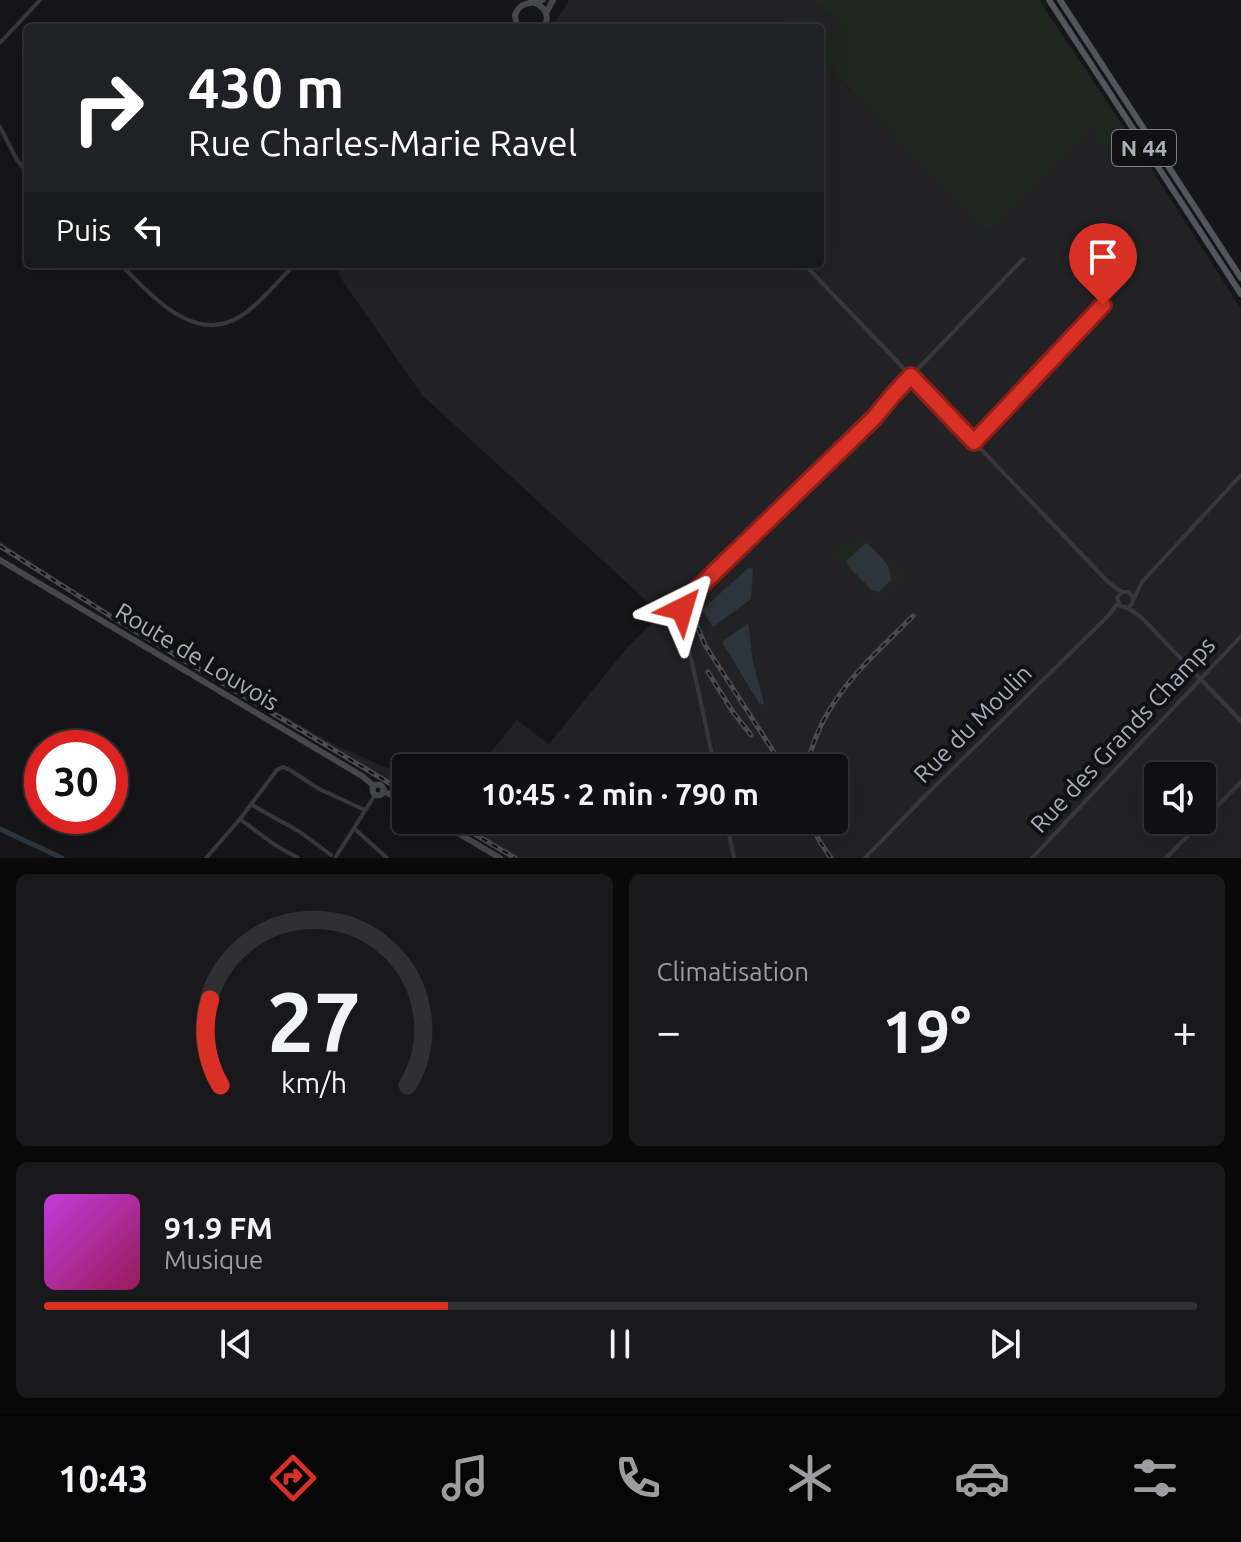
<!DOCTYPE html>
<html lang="fr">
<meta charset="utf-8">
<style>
:root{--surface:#101012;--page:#19191b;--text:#f1f3f6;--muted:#9c9d9f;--line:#303032;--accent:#d93025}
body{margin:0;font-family:Ubuntu,sans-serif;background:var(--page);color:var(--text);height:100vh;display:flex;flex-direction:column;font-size:30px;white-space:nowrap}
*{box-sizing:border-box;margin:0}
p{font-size:26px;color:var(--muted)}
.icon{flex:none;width:44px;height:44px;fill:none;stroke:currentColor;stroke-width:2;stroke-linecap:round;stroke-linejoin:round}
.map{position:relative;height:858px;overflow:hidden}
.drawer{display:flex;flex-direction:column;gap:16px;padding:16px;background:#09090a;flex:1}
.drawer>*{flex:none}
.banner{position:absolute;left:24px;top:24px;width:800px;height:244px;border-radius:8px;box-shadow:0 8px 32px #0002,0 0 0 2px var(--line);background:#202124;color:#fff;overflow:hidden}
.buttons{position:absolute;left:1144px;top:762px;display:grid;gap:16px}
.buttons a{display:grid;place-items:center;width:72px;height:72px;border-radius:8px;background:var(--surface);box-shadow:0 8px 32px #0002,0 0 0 2px var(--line);font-size:40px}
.speed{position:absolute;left:24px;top:730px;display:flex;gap:16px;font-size:40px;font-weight:700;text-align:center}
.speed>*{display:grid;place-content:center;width:104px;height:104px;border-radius:50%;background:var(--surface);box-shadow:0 8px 32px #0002,0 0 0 2px var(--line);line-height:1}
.speed .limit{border:12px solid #d22;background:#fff;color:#111}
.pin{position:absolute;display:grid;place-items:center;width:68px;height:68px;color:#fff;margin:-82px -34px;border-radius:50% 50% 50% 0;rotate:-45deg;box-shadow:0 0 8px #0007}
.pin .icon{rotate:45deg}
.me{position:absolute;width:88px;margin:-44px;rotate:40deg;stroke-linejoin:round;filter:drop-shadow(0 0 6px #0008)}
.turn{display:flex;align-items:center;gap:28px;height:168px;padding:0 32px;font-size:36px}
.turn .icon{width:104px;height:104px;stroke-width:2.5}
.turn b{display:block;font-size:56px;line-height:68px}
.then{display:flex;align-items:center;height:76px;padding:0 32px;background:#0003;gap:16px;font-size:30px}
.big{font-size:60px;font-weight:700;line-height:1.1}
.drawer .widget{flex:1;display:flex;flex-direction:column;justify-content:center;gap:12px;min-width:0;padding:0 28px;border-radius:12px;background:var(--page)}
.drawer .dial{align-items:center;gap:0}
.dial svg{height:208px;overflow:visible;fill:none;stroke:var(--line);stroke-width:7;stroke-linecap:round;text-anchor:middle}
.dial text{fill:var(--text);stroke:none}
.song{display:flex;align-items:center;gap:24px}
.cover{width:96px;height:96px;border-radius:12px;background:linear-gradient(135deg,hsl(290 70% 55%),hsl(330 70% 35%))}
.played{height:8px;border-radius:4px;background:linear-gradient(90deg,var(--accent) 35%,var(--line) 35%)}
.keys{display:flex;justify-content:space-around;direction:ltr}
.heat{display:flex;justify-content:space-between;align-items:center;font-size:44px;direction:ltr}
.drawer .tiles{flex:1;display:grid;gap:16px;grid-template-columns:1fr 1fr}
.widget:last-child{grid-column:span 2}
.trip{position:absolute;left:392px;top:754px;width:456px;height:80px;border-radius:8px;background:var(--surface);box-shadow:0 8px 32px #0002,0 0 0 2px var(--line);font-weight:700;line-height:80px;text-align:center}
.menu{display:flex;height:128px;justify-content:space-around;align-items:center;background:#060607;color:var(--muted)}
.menu .icon{width:56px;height:56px}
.menu .current{color:var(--accent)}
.menu b{font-size:36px;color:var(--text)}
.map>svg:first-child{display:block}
</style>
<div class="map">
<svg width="1241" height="858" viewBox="0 0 1241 858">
<rect width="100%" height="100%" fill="#161618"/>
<g fill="#222225" fill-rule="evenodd">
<polygon points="569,0 812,0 843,24 820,44 820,28 552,28"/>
<path d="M820,58L986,232L1092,126L1116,165L1138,148L1241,309V858H510L447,820H834V768H478L517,720L549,744L626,649L661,614L422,395L338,274L347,264H820ZM1158,776H1202V820H1158Z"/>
<polygon points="0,541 73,591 217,678 335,745 406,776 406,795 74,596 0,549"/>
</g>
<g fill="#1e261f">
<polygon points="812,0 1039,0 1138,148 1116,165 1091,127 986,232 820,58 820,44 842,24"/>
<polygon points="866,539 903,576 878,602 833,556 845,545"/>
</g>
<g fill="#2c353c">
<path d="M866,543C878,554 891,562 891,580L879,592L873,591L848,566L847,560Z"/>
<polygon points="748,568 753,569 751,599 713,627 702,610"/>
<polygon points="748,623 753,662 764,703 760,705 722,642"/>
</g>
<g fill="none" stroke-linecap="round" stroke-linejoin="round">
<polyline stroke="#2c353c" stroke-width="5" points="0,829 62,858"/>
<g stroke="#37383d" stroke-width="4">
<polyline points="0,43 40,0"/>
<polyline points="0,127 17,160 28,174"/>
<path d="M120,264C151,294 193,346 241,316C261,303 278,281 295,264"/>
<polyline points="804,264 1109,583 1122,592"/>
<polyline points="974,442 1124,282"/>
<polyline points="1134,599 1142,582 1241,475"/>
<polyline points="1128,608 1132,604 1133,597 1128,592 1122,592 1117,598 1120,606 1128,608 1141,617 1241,721"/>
<polyline points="715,768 686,635 682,613 683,603 874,418 893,395 1023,259"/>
<polyline points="252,805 300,832 331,855"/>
<polyline points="240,819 275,845 298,858"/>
<polyline points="726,820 734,858"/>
<polyline points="355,829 387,858"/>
<polyline points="206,858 240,819 277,770 283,767 290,770 319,789 365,810"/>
<polyline points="335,858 375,795"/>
<polyline points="865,858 925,796 1108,616 1118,603"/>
<polyline points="1032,858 1241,636"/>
<polyline points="1166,858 1241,782"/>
</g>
<g stroke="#45474d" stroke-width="6">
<path d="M535,3C546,8 550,17 544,28"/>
<polyline points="546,13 553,0"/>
<path d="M517,28L515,15C520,1 531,4 543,0"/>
<polyline points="0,560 362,776 374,786"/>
<circle cx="378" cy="790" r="5.5"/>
<polyline points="383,791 406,802"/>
<polyline points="436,820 500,858"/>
</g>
<g stroke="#53555c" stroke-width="6">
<polyline points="1049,0 1241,294"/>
<polyline points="1060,0 1241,278"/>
</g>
<defs>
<g id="rail">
<polyline points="0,546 112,617 406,793"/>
<polyline points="684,595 705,645 784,768"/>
<polyline points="708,672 733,712 751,735"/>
<path d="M807,768C819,702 868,661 913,616"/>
<polyline points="451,820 515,858"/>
<polyline points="810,820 820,842 831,858"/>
</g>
</defs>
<use href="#rail" stroke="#4a4c52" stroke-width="5"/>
<use href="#rail" stroke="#111113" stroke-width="2" stroke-dasharray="6" stroke-linecap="butt"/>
</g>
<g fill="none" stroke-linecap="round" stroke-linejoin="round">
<defs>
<polyline id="route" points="682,609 686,600 874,418 893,395 911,376 974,442 1103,305"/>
</defs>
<use href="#route" stroke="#8d1f18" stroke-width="20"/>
<use href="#route" stroke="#d93025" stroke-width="14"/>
</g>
<g text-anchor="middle" stroke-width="8" stroke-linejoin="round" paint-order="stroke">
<rect fill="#111113" stroke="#7b7e86" stroke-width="2" x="1112" y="130" width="64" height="36" rx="6"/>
<g font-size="22" font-weight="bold" fill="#a8adb8">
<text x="1144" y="156">N 44</text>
</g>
<g font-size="24" fill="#a8adb8" stroke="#111113">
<text transform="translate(197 657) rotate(31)" y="8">Route de Louvois</text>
<text transform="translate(973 724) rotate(-45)" y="8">Rue du Moulin</text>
<text transform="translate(1123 735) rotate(-47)" y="8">Rue des Grands Champs</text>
</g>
</g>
</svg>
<div class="buttons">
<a><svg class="icon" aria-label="sound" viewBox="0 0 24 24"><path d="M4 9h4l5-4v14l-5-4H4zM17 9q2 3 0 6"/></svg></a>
</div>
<div class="speed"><div class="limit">30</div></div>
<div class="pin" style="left:1103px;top:305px;background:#d93025"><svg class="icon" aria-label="arrive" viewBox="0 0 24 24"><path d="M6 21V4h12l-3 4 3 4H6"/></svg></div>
<svg class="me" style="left:682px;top:609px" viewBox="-20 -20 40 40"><path d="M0-17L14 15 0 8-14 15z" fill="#d93025" stroke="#fff" stroke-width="4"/></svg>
<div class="trip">10:45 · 2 min · 790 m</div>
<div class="banner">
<div class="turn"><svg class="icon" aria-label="right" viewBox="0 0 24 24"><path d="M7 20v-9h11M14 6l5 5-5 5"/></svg><div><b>430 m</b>Rue Charles-Marie Ravel</div></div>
<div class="then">Puis<svg class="icon" aria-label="left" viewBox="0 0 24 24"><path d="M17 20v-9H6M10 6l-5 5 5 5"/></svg></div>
</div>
</div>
<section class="drawer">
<div class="tiles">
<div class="widget dial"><svg viewBox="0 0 100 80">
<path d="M14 69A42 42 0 1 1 86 69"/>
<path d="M14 69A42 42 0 0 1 10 36" stroke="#d93025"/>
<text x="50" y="56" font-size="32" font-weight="700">27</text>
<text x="50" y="72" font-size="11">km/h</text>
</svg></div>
<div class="widget"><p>Climatisation</p>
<div class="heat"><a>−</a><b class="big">19°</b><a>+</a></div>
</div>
<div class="widget">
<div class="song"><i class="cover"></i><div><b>91.9 FM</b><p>Musique</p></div></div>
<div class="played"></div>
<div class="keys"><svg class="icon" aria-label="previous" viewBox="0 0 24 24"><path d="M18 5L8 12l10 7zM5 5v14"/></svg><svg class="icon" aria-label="pause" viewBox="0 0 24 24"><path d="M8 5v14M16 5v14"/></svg><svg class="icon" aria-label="next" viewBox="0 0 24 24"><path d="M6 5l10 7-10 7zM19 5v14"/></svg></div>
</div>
</div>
</section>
<nav class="menu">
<b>10:43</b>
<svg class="icon current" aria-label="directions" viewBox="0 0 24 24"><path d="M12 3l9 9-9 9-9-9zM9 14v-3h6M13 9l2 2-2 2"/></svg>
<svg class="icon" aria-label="music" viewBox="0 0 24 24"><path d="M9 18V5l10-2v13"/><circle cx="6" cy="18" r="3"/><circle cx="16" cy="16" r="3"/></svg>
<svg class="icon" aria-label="phone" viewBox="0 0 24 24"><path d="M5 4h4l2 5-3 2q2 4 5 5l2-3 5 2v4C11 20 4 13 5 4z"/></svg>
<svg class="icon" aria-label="climate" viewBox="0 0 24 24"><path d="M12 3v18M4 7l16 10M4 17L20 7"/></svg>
<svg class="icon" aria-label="car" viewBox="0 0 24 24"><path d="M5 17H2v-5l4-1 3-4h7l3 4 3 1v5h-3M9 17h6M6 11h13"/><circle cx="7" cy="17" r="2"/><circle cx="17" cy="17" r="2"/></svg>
<svg class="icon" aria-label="filters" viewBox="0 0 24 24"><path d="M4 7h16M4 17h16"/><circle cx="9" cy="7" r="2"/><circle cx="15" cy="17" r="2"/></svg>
</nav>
